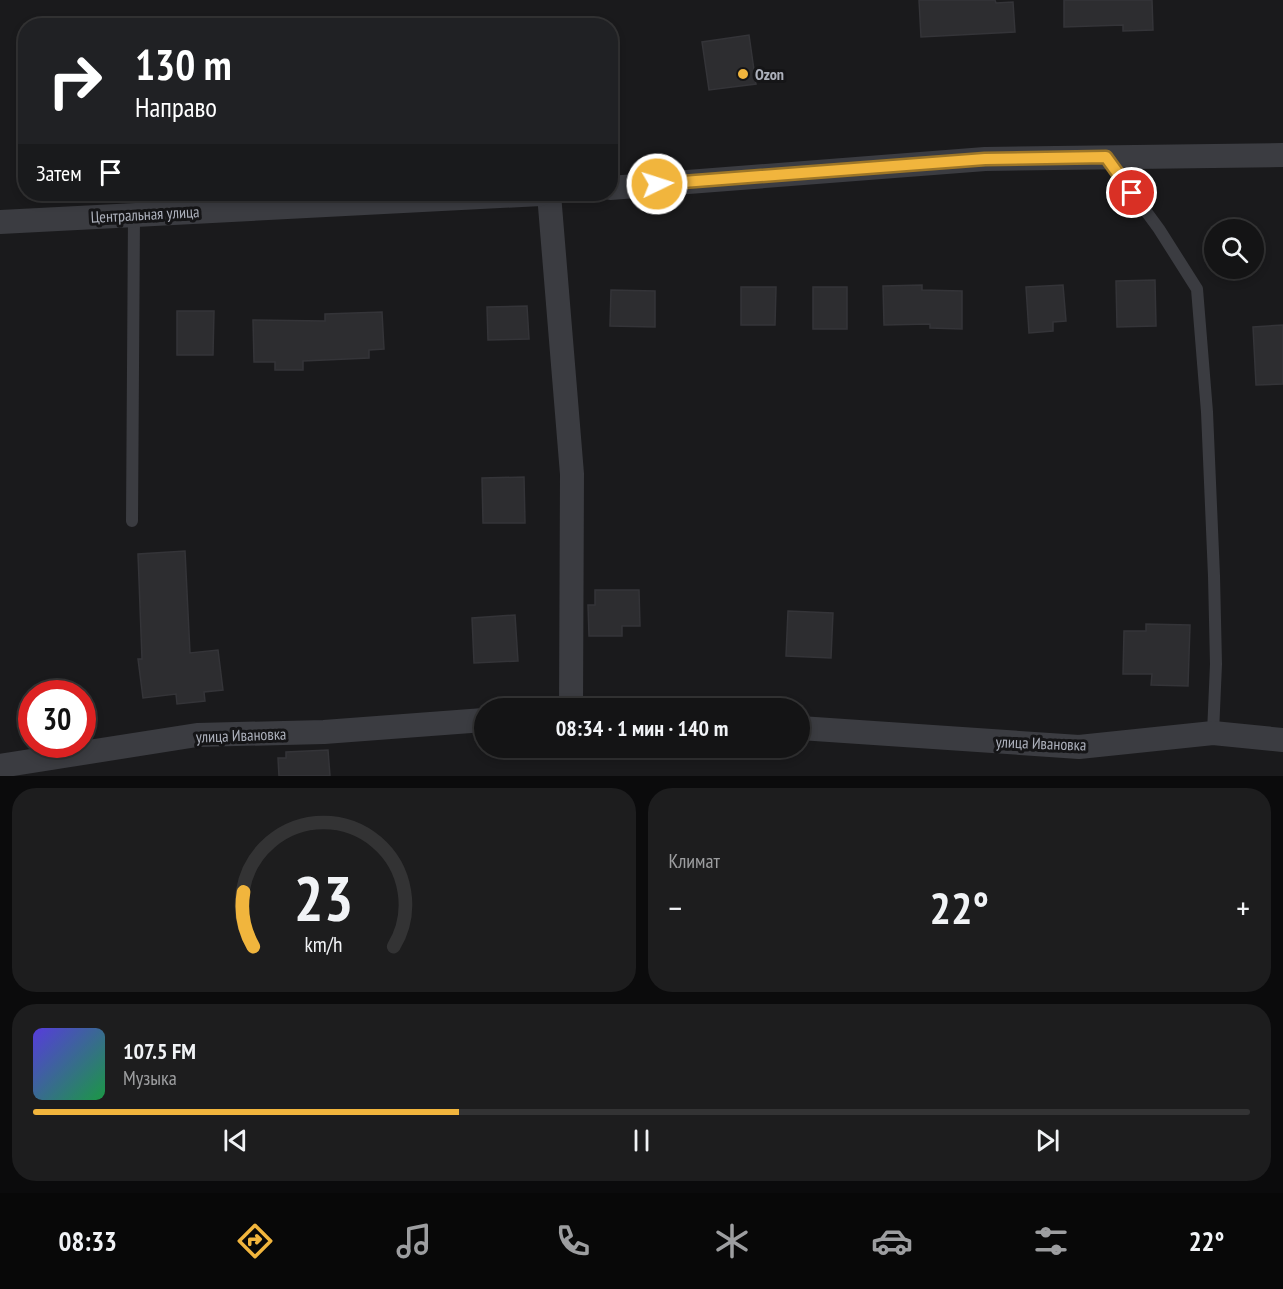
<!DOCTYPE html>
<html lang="ru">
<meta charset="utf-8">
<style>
:root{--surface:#141415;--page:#1d1d1e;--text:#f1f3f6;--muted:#9d9ea0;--line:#333334;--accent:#f1b53d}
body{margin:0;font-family:"PT Sans Narrow",sans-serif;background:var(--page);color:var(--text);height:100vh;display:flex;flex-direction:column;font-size:22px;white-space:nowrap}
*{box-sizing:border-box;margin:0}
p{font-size:20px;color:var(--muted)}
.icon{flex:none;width:33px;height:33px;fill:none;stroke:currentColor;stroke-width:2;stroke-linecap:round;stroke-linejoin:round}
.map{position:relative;height:776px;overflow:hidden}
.details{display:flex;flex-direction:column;gap:12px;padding:12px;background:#0b0b0c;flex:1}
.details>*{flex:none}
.hud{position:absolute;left:18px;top:18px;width:600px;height:183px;border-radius:24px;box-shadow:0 3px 9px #0003,0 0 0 2px var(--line);background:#202124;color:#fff;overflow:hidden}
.controls{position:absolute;left:1204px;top:219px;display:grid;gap:12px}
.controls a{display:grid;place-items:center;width:60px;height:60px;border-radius:50%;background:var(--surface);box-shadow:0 3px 9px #0003,0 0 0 2px var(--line);font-size:30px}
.speed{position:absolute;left:18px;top:680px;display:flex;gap:12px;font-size:30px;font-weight:700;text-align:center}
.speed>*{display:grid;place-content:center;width:78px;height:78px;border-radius:50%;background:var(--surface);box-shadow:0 3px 9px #0003,0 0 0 2px var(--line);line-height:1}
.speed .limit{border:9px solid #d22;background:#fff;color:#111}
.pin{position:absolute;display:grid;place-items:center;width:51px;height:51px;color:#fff;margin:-26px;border:3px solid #fff;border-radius:50%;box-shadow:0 2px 6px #0007}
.me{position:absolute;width:66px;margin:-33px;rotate:86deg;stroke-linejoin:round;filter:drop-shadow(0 0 4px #0008)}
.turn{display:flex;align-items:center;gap:21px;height:126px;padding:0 18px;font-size:27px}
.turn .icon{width:78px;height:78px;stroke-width:2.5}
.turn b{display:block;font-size:42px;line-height:51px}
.then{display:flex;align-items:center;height:57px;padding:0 18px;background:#0003;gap:12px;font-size:22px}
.big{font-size:45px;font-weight:800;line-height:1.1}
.details .card{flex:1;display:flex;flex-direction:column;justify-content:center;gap:9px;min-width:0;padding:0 21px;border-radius:24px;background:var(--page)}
.details .dial{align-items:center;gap:0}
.dial svg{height:156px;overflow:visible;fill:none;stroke:var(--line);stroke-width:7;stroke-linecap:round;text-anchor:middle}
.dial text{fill:var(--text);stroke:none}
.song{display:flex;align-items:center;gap:18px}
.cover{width:72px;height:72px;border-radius:9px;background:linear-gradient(135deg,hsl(250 70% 55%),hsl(140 70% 35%))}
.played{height:6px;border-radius:3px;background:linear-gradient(90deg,var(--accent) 35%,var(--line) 35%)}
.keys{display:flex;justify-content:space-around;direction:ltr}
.heat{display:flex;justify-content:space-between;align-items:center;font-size:33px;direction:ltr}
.details .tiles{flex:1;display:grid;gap:12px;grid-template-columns:1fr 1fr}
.card:last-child{grid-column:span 2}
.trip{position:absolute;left:474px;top:698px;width:336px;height:60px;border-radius:30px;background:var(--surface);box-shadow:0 3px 9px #0003,0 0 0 2px var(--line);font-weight:800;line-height:60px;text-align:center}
.dock{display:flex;height:96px;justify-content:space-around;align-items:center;background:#080808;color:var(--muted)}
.dock .icon{width:42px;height:42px}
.dock .selected{color:var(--accent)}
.dock b{font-size:27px;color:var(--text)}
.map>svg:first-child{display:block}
</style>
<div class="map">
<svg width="1283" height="776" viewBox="0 0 1283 776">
<rect width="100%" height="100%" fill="#1a1a1c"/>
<g fill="#2d2d30" stroke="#343438" stroke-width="1.5">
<polygon points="919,0 995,0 996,3 1013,2 1015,32 921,37"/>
<polygon points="1064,0 1152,0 1153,30 1123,31 1123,25 1064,27"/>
<polygon points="749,35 756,84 709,90 702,42"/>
<polygon points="1155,280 1156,326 1117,327 1116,281"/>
<polygon points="922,285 922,290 962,291 962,329 930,328 930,324 884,325 883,286"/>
<polygon points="1063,285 1066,321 1053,322 1053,331 1029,333 1026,287"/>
<polygon points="741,287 776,287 775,325 741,325"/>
<rect x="813" y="287" width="34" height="42"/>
<polygon points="611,290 655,291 655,327 610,326"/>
<polygon points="527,306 529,339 488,340 487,307"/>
<polygon points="177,311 214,311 213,355 177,355"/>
<polygon points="382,312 384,349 369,350 369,358 303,361 303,370 275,370 275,362 254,362 253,320 325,321 325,314"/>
<polygon points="1283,325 1283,384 1256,385 1253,327"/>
<polygon points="524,477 525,523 483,523 482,478"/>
<polygon points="185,551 190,653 218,650 223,690 204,692 205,701 177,704 176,694 143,698 138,659 142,659 138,554"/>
<polygon points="595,590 639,590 640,626 622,626 622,636 589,636 588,605 595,605"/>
<polygon points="788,611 833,613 831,658 786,656"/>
<polygon points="515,615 518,661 474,663 472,618"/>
<polygon points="1146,624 1190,625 1188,686 1151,685 1152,674 1123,674 1124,631 1146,631"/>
<polygon points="328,750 330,776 279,776 278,758 286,758 286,752"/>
</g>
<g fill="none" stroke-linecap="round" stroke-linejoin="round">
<g stroke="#3b3c41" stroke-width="12">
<polyline points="1106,157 1159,229 1197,289 1207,412 1214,576 1216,664 1213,733"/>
<polyline points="132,521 134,215"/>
</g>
<g stroke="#3b3c41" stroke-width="24">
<polyline points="610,188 985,159 1283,155"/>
<polyline points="549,194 572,474 571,708"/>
<polyline points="0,222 541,194"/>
<polyline points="800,728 1079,747 1213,733 1283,740"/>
<polyline points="0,766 197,735 324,732 484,720"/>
</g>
</g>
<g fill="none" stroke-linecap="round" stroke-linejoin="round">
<defs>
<polyline id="route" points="657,184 985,159 1106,157 1132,193"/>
</defs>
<use href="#route" stroke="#9d7628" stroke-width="15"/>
<use href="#route" stroke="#f1b53d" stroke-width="10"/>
</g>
<circle fill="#f1b53d" stroke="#151517" stroke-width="2" cx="743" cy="74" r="6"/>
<g text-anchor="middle" stroke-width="6" stroke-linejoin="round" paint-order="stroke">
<g font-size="16" font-weight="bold" fill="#adb1bc" stroke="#151517" text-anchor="start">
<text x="755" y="80">Ozon</text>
</g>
<g font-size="16" fill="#adb1bc" stroke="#151517">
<text transform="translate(145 214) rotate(-3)" y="6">Центральная улица</text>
<text transform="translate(241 735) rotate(-2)" y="6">улица Ивановка</text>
<text transform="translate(1041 743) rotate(2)" y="6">улица Ивановка</text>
</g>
</g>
</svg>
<div class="controls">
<a><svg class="icon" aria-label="search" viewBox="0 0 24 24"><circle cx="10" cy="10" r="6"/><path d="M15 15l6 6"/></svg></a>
</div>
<div class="speed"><div class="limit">30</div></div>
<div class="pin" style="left:1132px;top:193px;background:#d93025"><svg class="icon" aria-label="arrive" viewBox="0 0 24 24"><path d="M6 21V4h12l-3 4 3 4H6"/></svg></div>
<svg class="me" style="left:657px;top:184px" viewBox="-20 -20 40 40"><circle r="17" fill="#f1b53d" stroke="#fff" stroke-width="3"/><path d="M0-11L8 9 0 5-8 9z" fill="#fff"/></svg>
<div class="trip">08:34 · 1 мин · 140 m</div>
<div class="hud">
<div class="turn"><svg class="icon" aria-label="right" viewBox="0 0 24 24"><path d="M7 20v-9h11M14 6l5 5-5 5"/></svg><div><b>130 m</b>Направо</div></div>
<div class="then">Затем<svg class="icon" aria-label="arrive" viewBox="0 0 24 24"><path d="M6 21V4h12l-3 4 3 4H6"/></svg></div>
</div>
</div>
<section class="details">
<div class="tiles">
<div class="card dial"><svg viewBox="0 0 100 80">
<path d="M14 69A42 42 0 1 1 86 69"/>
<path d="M14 69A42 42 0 0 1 9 41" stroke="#f1b53d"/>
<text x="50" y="56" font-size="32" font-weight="700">23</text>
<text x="50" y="72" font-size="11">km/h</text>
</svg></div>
<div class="card"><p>Климат</p>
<div class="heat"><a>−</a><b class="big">22°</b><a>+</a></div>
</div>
<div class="card">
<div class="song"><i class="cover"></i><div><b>107.5 FM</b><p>Музыка</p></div></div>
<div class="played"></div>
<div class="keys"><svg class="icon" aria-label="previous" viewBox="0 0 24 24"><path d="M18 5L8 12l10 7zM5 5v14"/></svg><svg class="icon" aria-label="pause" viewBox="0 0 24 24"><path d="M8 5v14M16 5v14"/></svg><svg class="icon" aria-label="next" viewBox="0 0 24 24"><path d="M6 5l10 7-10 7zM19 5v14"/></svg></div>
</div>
</div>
</section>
<nav class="dock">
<b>08:33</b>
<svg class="icon selected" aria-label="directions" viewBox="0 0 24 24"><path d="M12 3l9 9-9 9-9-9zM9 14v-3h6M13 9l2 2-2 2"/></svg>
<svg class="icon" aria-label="music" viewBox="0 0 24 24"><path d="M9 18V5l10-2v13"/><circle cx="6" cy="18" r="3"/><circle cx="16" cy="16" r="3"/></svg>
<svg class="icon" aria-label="phone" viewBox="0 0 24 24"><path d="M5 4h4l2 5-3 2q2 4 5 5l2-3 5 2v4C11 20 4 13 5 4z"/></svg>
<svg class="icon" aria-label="climate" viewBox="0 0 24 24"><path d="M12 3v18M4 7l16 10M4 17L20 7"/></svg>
<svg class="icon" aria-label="car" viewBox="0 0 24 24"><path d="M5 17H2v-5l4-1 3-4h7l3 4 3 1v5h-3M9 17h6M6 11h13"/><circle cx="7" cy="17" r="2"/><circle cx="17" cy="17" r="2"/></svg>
<svg class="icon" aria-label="filters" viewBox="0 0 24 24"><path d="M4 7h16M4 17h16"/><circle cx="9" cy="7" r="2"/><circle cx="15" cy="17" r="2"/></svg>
<b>22°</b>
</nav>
